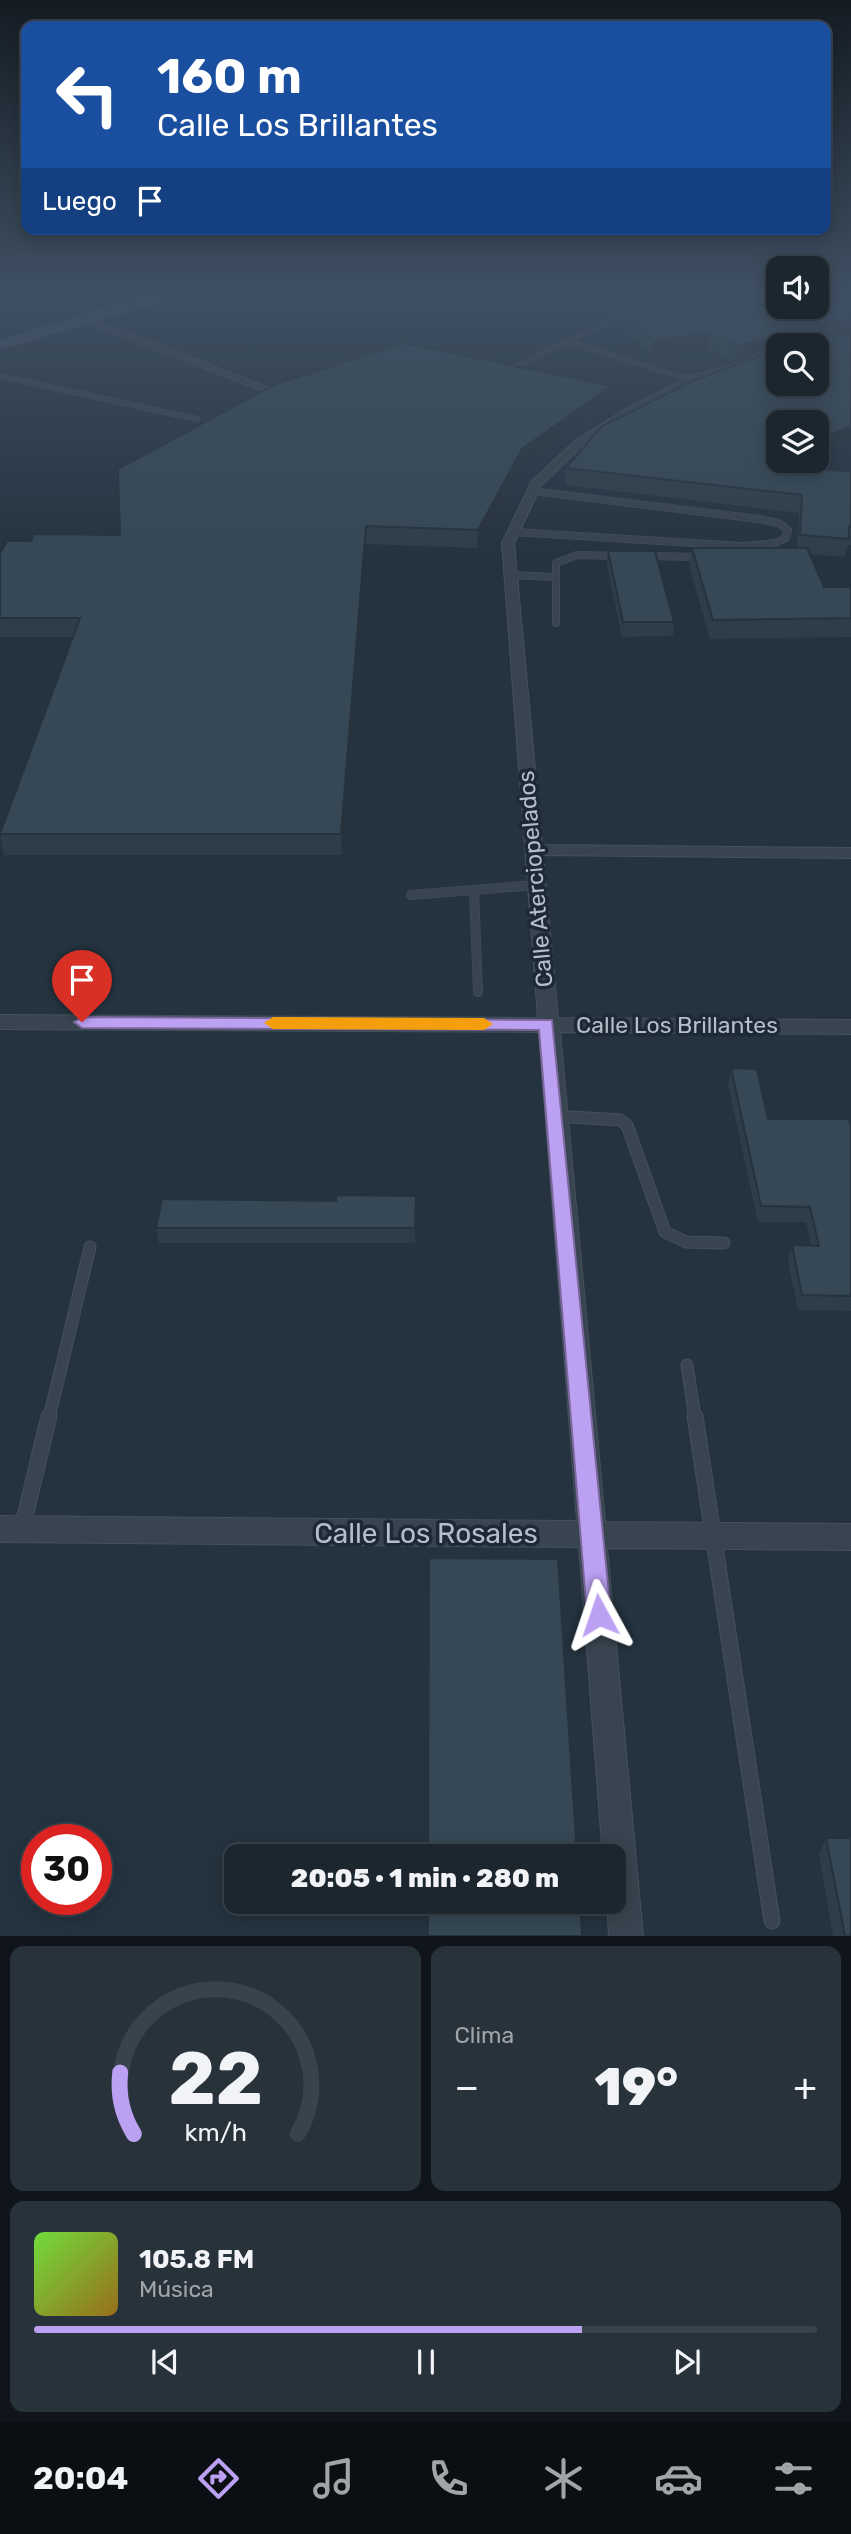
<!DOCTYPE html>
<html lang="es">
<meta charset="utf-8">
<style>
:root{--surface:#1b262f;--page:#28323b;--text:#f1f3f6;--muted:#a0a5aa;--line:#39434b;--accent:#bca0f2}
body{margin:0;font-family:Rubik,sans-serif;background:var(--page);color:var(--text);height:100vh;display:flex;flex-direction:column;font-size:26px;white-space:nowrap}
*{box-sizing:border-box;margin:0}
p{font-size:23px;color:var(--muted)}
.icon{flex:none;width:38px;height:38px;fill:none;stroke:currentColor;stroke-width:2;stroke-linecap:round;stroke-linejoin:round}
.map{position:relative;height:1936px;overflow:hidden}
.panel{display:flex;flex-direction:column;gap:10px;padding:10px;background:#0f151a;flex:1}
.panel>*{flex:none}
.hud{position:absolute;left:21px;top:21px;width:810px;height:214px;border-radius:14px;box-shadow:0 4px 18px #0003,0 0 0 2px var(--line);background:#1a4fa0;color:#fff;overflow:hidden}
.tools{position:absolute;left:766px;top:256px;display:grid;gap:14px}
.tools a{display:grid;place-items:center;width:63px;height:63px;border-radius:14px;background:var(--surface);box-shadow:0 4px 18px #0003,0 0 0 2px var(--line);font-size:35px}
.speed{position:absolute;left:21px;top:1824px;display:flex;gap:14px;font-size:35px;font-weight:700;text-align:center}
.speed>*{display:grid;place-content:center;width:91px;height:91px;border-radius:50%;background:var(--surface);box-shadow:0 4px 18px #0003,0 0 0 2px var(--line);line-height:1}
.speed .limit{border:10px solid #d22;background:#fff;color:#111}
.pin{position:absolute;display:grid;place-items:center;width:60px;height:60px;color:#fff;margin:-72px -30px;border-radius:50% 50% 50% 0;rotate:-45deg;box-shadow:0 0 7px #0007}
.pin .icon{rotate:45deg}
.me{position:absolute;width:77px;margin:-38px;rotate:355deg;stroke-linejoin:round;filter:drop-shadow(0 0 5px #0008)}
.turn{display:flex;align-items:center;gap:24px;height:147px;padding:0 21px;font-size:32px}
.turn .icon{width:91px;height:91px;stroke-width:2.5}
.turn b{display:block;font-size:49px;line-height:60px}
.then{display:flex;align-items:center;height:66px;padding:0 21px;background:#0003;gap:14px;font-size:26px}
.big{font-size:52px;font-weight:800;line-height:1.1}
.panel .card{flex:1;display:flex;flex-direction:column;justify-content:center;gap:10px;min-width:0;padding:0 24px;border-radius:14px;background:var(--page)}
.panel .dial{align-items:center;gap:0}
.dial svg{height:182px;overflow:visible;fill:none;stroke:var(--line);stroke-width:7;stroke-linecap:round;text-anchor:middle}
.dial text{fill:var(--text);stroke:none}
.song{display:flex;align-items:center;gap:21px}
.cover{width:84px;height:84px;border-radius:10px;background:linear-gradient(135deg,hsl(100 70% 55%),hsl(40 70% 35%))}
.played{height:7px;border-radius:4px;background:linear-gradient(90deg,var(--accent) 70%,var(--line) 70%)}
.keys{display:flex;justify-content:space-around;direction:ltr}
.heat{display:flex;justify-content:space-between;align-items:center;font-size:38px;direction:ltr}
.panel .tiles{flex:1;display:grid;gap:10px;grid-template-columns:1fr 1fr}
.card:last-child{grid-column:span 2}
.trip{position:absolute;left:224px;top:1844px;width:402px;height:70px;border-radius:14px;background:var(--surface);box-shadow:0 4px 18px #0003,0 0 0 2px var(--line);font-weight:800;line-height:70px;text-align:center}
.tabs{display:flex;height:112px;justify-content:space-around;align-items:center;background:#0b0f13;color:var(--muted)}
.tabs .icon{width:49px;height:49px}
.tabs .current{color:var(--accent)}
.tabs b{font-size:32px;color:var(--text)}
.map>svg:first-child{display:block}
</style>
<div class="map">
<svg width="851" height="1936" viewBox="0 0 851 1936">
<rect width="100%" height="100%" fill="#24333f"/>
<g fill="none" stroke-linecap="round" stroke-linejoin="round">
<defs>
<g id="lane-far4">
<polyline points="567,341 691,380"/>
<polyline points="506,371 606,322"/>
<polyline points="0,376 197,419"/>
</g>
<g id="lane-far3">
<polyline points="513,532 743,546 775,543 786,538 788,530 779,523 759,519 533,491"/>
<polyline points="646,556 701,557"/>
<polyline points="510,575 556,577"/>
<polyline points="556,623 556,563 577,555 621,556"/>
</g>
<g id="lane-far2">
<polyline points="474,890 478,992"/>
<polyline points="411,895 535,885"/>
</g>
<g id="lane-far1">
<polyline points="555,1116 620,1120 627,1125 665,1232 686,1242 724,1243"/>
<polyline points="687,1365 695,1418"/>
<polyline points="49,1418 90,1247"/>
</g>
<g id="lane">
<polyline points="695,1416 772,1921"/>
<polyline points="22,1529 49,1416"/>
</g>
<g id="street">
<polygon points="79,316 85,316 285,394 276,396 79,320"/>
<polygon points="779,352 779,358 699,380 639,410 585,443 541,486 514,543 542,845 851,848 851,858 543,855 558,1018 851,1020 851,1034 560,1032 605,1522 851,1524 851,1550 607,1548 643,1936 609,1936 607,1902 614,1902 614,1857 603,1857 579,1547 0,1542 0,1516 577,1521 539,1032 0,1029 0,1015 538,1018 502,543 532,481 577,439 631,406 691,376"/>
</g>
<polygon id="secondary" points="183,288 207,288 0,349 0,341 130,300"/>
</defs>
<use href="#lane-far4" stroke="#44505b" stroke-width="6"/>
<use href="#lane-far3" stroke="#44505b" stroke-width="8"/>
<use href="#lane-far2" stroke="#44505b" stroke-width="10"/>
<use href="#lane-far1" stroke="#44505b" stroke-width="13"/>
<use href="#lane" stroke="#44505b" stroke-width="17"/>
<use href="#street" stroke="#44505b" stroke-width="2"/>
<use href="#secondary" stroke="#44505b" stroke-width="2"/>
<use href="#lane-far4" stroke="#38444f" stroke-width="5"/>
<use href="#lane-far3" stroke="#38444f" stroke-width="7"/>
<use href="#lane-far2" stroke="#38444f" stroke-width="9"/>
<use href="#lane-far1" stroke="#38444f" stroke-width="11"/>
<use href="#lane" stroke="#38444f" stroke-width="15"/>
<use href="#street" fill="#38444f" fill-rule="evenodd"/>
<use href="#secondary" fill="#465462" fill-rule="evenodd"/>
</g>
<g fill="#2e3e49">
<polygon points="32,288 153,288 73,308"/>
<polygon points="591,288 851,288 851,334 849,334 851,335 851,441 817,456 779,460 808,460 795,466 851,472 851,545 848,545 845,557 810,554 824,587 851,587 851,637 710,639 689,566 692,548 797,548 799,513 565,485 566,468 753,358 753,356 736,361 707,348 652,355 590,299"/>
<polygon points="610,402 522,466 477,548 366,544 342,855 4,855 0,832 73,637 0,637 0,554 31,541 120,535"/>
<polygon points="608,551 674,622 673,636 622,637 607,565"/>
<polygon points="731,1068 768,1119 851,1127 851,1311 798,1310 788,1261 792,1245 811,1246 806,1222 758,1222 728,1084"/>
<polygon points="416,1196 415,1243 159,1243 156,1228 336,1201"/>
<polygon points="826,1838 851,1936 833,1936 819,1854"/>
</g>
<g fill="#26323c">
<polygon points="98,288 153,288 73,308 71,295"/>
<polygon points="851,320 851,334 822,338 815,343 817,325"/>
<polygon points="709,333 707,348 652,355 654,340"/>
<polygon points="781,334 778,349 754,353 753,356 736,361 738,346"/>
<polygon points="611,386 610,402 522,466 477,548 478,530 522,449"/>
<polygon points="851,426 851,441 817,456 817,441"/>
<polygon points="779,457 779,460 808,460 764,480 766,463"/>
<polygon points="366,526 366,544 342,855 341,834"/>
</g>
<g fill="#364855" stroke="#26323c" stroke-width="2" fill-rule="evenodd">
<polygon points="57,288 98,288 71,295"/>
<path d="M595,288H779V306H817V288H851V320L817,325L824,327L818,328V338L851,335V426L817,441V422H779V457L766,463L851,472V527L849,526V539L800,535L802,495L566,468L602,426L690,382L760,356L754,353L784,343L781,334L738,346L709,333L654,340ZM779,345H817V383H779Z"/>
<polygon points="404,343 611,386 522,449 478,530 366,526 341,834 0,834 80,618 0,618 0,554 7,541 31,541 34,534 120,535 118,469 274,385"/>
<polygon points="692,548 807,548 824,587 851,587 851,618 713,620"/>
<polygon points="608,551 655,551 674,622 623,622"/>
<polygon points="731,1068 757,1069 768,1119 849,1119 851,1127 851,1296 802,1295 792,1245 819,1246 810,1207 761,1206"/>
<polygon points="336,1195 416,1196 415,1228 156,1228 162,1199 336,1201"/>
<polygon points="429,1558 558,1559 577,1857 428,1857"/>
<polygon points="826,1838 851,1838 851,1936 845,1936"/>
<polygon points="428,1902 580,1902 582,1936 428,1936"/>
</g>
<linearGradient id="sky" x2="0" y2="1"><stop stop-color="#141c23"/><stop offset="0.52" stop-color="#3f5063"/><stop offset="1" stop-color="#3f5063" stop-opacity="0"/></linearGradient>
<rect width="851" height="559" fill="url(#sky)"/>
<polygon fill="#bca0f2" stroke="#7a689d" stroke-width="2" points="82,1017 552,1020 611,1615 607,1623 599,1626 590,1623 587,1615 539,1030 82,1028 74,1022"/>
<polygon fill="#f59e0b" points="273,1017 484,1018 493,1024 484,1030 273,1029 264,1023"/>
<g text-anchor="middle" stroke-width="7" stroke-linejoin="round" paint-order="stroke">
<g font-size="23" fill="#b4bfca" stroke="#1d2934">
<text transform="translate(535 879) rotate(-95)" y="8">Calle Aterciopelados</text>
<text x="677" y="1033">Calle Los Brillantes</text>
</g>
<g font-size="28" fill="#b4bfca" stroke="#1d2934">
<text x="426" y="1543">Calle Los Rosales</text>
</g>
</g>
</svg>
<div class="tools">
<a><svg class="icon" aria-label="sound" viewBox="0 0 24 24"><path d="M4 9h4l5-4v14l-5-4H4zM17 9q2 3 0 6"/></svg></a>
<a><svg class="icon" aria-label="search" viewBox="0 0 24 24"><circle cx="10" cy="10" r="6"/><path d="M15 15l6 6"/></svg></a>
<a><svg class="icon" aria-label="layers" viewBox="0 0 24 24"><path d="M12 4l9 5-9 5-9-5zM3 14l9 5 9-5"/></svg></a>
</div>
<div class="speed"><div class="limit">30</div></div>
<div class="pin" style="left:82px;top:1022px;background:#d93025"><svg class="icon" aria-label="arrive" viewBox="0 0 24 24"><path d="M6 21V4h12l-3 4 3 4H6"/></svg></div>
<svg class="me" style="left:599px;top:1615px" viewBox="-20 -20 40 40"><path d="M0-17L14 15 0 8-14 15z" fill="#bca0f2" stroke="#fff" stroke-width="4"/></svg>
<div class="trip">20:05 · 1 min · 280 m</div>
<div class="hud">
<div class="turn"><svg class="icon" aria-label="left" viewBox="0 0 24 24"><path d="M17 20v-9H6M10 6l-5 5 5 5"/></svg><div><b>160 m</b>Calle Los Brillantes</div></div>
<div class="then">Luego<svg class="icon" aria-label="arrive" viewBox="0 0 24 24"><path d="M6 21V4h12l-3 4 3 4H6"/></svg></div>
</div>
</div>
<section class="panel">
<div class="tiles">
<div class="card dial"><svg viewBox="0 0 100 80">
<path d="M14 69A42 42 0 1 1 86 69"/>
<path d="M14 69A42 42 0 0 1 8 42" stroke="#bca0f2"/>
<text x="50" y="56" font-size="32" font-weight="700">22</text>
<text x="50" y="72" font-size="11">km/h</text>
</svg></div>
<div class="card"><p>Clima</p>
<div class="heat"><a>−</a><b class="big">19°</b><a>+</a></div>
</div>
<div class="card">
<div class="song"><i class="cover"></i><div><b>105.8 FM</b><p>Música</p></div></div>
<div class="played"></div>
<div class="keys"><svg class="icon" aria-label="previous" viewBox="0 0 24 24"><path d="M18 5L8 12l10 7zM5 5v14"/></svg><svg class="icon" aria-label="pause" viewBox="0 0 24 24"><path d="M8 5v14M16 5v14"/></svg><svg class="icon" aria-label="next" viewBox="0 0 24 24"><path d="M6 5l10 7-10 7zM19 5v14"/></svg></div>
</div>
</div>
</section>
<nav class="tabs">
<b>20:04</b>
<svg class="icon current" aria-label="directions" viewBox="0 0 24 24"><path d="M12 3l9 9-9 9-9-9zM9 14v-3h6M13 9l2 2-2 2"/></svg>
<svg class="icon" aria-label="music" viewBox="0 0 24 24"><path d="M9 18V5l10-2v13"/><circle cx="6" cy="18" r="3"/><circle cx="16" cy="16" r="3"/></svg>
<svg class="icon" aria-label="phone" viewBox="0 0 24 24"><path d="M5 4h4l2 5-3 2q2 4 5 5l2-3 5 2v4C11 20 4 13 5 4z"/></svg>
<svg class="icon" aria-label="climate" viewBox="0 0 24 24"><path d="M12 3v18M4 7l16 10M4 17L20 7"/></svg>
<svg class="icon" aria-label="car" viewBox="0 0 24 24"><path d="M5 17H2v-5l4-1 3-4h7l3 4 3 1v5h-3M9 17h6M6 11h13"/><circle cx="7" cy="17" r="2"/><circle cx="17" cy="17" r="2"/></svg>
<svg class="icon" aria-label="filters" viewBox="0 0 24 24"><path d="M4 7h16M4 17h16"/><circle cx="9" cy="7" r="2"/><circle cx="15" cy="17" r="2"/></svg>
</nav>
